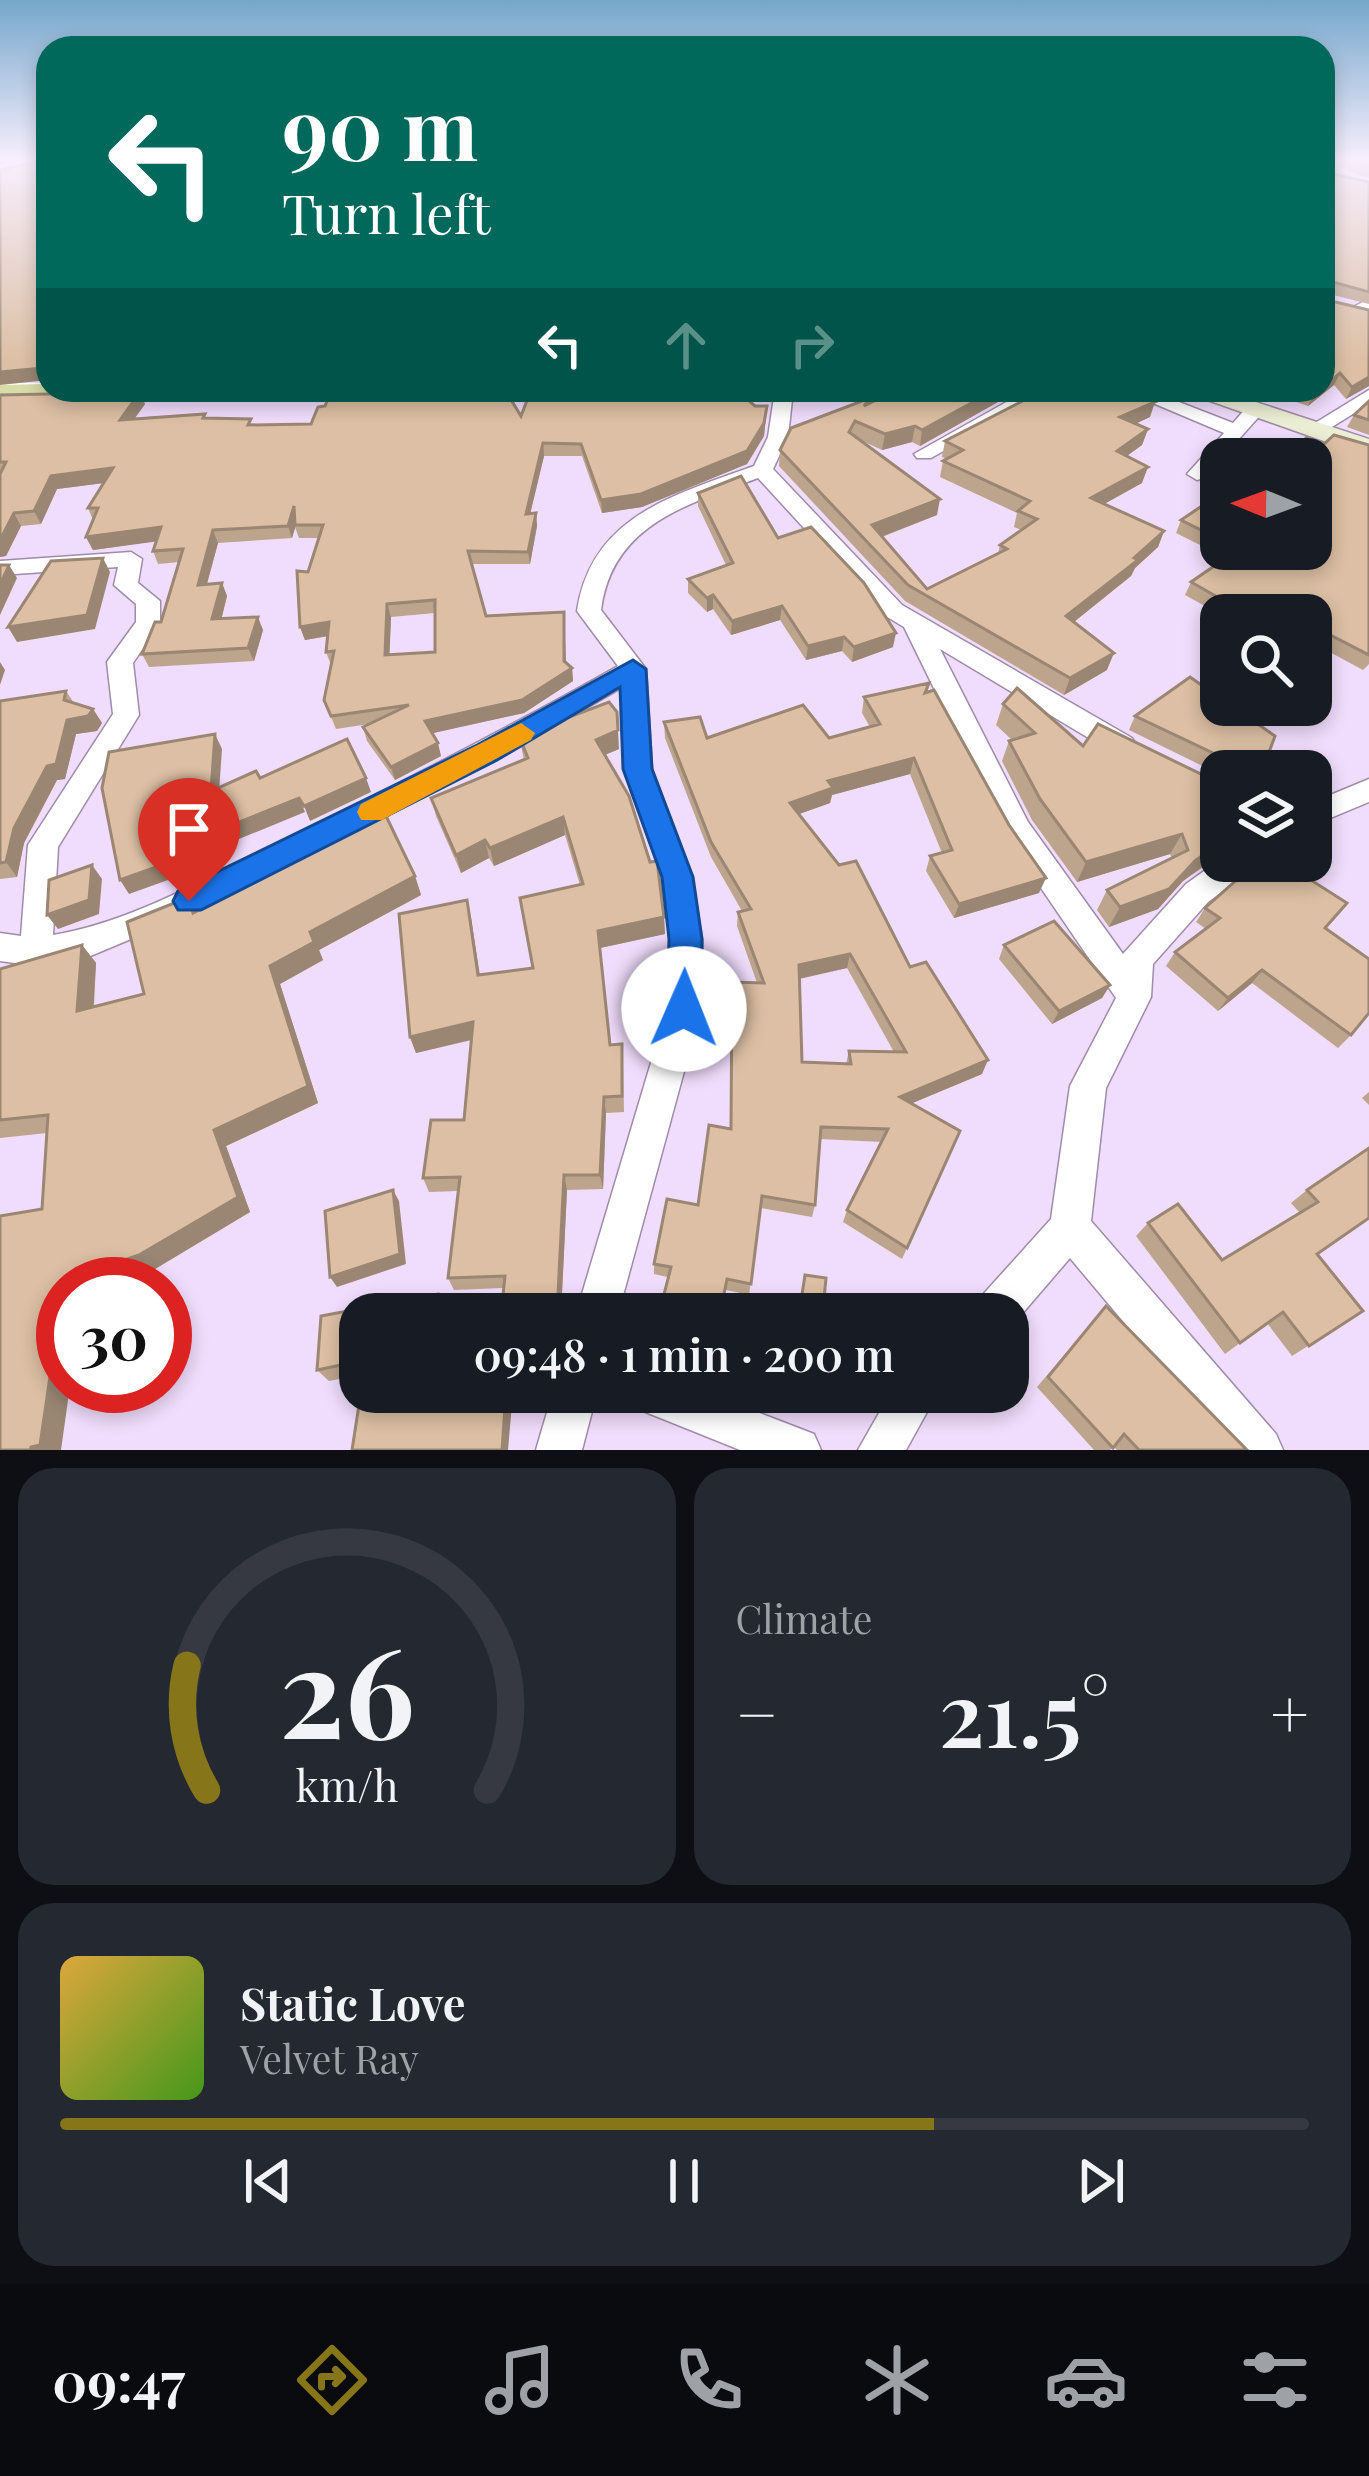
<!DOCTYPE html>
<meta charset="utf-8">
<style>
:root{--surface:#171b24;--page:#242831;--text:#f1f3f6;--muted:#9ea1a6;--line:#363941;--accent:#867519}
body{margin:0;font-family:"Playfair Display",serif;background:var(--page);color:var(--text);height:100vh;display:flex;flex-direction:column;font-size:45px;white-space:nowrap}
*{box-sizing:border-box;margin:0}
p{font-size:39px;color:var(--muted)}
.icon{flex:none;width:66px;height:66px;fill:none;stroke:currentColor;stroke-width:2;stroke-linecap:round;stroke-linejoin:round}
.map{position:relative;height:1450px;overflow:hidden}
.side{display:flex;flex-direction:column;gap:18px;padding:18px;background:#0d0f14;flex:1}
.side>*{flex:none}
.guide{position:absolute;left:36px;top:36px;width:1299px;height:366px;border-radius:36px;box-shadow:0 6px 18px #0003;background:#00695c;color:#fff;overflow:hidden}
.needle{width:78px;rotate:271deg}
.tools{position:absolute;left:1200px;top:438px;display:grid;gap:24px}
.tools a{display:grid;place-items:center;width:132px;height:132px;border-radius:24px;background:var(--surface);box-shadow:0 6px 18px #0003;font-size:60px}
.speed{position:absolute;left:36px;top:1257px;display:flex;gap:24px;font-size:60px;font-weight:700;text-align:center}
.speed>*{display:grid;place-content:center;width:156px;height:156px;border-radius:50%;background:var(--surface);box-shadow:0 6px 18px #0003;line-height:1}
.speed .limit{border:18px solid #d22;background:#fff;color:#111}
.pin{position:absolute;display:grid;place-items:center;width:102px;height:102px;color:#fff;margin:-123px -51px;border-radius:50% 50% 50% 0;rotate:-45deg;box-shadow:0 0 12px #0007}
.pin .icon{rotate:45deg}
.me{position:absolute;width:132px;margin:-66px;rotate:1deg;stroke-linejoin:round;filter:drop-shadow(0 0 9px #0008)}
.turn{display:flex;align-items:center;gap:42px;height:252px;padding:0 48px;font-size:54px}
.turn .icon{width:156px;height:156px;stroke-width:2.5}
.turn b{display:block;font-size:84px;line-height:102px}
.lanes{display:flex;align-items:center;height:114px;padding:0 48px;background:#0003;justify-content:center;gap:60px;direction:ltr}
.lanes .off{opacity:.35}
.big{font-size:90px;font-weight:600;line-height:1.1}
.side .card{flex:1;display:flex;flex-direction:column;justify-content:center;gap:18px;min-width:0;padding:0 42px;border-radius:36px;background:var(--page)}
.side .dial{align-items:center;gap:0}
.dial svg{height:312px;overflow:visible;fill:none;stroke:var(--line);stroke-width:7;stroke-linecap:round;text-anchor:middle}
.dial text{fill:var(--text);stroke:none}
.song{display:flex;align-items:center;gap:36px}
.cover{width:144px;height:144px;border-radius:18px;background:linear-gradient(135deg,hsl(40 70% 55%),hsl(100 70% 35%))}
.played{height:12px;border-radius:6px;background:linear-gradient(90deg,var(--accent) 70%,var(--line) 70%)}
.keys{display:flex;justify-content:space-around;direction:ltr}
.heat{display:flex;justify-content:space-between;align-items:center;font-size:66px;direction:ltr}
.side .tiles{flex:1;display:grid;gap:18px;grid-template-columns:1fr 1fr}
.card:last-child{grid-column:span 2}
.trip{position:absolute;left:339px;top:1293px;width:690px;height:120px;border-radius:36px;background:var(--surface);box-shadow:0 6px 18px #0003;font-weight:600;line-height:120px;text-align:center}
.tabs{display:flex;height:192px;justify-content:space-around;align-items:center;background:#090b0e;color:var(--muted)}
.tabs .icon{width:84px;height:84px}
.tabs .current{color:var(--accent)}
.tabs b{font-size:54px;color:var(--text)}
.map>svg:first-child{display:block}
</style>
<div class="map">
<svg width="1369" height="1450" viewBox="0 0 1369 1450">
<rect width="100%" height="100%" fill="#f0dcfc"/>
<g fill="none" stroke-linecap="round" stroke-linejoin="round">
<defs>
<g id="minor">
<polygon points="1369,299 1369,310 1357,314 1349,309"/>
<path d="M775,390H793L788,437L773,469L902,605L1132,738L1136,745L1132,752H1112L940,649L1028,822L1123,954L1186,884L1221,859L1256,861L1252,870L1208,902L1153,964L1151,997L1106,1088L1091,1221L1276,1434L1283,1450H1231L1070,1258L1009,1329L1008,1314H973L979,1299L1051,1219L1070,1086L1116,998L1007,838L904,627L884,615L758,478C687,505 612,524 601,610L646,669L652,769L692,877L702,939L701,1009L618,1314H576L667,1009L670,939L662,877L624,769L621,688L497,760L200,910L88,957L36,966L0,961V933L21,936L28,845L113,714L107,662L136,622V604L114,585L118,567L0,575V561L131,552L142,559L138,583L160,601V623L133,663L139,715L58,847L53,935C131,922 204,879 274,845C391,788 505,730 618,666L577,611C591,516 674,495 754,466L768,437Z"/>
<polygon points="1028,390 1051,390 931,458 917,458 914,454"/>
<polygon points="1122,390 1148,390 1233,423 1247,407 1264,411 1204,478 1197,480 1187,474 1224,433"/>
<polygon points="1369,390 1369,404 1319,435 1302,431"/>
<polygon points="1369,779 1369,802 1311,826 1311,803"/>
<polygon points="553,1392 597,1392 582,1450 536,1450"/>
<polygon points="626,1392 705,1392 814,1434 821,1450 740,1450 633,1407"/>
<polygon points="891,1392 938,1392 906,1450 858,1450"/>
</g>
<polygon id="secondary" points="1179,390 1219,390 1369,439 1369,457"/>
<g id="primary">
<polygon points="1331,161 1357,161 1323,179 1323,165"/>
<polygon points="48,384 48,390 169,390 155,399 0,403 0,385"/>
</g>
</defs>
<use href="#minor" stroke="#9f8caa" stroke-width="3"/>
<use href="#secondary" stroke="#9f8caa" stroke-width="3"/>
<use href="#primary" stroke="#fff" stroke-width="3"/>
<use href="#minor" fill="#fff" fill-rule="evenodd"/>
<use href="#secondary" fill="#ebeed4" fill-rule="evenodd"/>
<use href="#primary" fill="#d7dca9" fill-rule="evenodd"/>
</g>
<g fill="#bda48d" fill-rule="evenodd">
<polygon points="1352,161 1369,161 1369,178 1347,171"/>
<polygon points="1324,172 1369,182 1369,304 1325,293 1369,386 1346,399 1334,385 1308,406 1261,390 1323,390"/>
<polygon points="897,390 1001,390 998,402 920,446 912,442 882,450 858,439 937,515 882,537 927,589 998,554 1000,545 1021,530 1014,527 1017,513 940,477 943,461 947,459 942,457 945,441 1150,417 1135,424 1148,429 1142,445 1127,456 1142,483 1104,504 1164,531 1158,547 1135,568 1131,576 1074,622 1107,670 1064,695 905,601 779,466 780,450 870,398 869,404"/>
<path d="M0,395L145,404L134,419L206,418L253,425L311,424L484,399L521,416L766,418L764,436L747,464L642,507L602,513L582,456H544L530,514L536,513L537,526L530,564H471L486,616L564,612L566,662L572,668L573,681L524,713L432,733L441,756L395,780L367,741L363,727L369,724L336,729L324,700L331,665L326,652L328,636L305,640L300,627L308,572L319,538H299L295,527L292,538L218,543L207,584L222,583L227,596L221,619L263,630L254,661L149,667L142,654L161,622L179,562L158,564L153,551L156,541L93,550L86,537L93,520L88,508L104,483L57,489L41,524L21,526L6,556L0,557ZM435,613V652L389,655L391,617Z"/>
<polygon points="1369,401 1369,435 1347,427 1354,415"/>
<polygon points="1324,444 1369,445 1369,664 1363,670 1311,642 1311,615 1242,615 1238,613 1235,615 1221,615 1185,595 1191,582 1226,558 1176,533 1181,520 1221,505 1221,549 1311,549"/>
<polygon points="698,493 778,538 893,647 852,662 842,651 806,660 780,620 731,635 713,609 707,612 688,593 688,579 726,565 698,506"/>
<path d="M929,683L927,692L1039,893L954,918L926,871L930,856L942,853L910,774L832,795L830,803L799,814L910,967L982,1074L912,1103L960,1131L902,1259L843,1222L847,1210L882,1142L820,1139L815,1205L812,1217L761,1208L749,1295L654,1274V1264L698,1205L730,1129L731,996L757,983L737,926L738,912L742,911L711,857L665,738L664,722L707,738H829L870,727L862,713L864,697ZM847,968L894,1052L849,1051L846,1064L802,1062L800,979Z"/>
<polygon points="66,691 74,703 93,709 102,723 97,731 76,734 65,779 57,780 24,843 17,877 0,879 0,701"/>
<polygon points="1003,704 1083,746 1221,789 1221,855 1183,881 1158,909 1109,927 1097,910 1107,890 1172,858 1170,854 1077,882 1032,820 1002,761 1009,741 1012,740 996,725"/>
<polygon points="1135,716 1262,771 1221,771 1221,775 1129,730"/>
<polygon points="519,736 619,749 605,755 664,917 665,934 600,948 610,1045 623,1060 624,1112 606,1113 603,1189 567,1190 561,1314 501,1314 503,1288 454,1290 448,1278 458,1191 429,1192 423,1178 464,1120 472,1040 416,1053 410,1037 471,918 480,975 533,968 580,885 565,835 494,866 489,858 461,873 436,816 431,798 524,760"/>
<polygon points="415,876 421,895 319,950 323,960 280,984 318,1103 226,1146 250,1212 155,1269 111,1284 63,1284 42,1209 47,1133 0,1138 0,969 82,945 96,963 94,1007 144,994 189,897 197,911"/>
<polygon points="1205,908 1326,929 1351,1035 1338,1048 1252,983 1218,1011 1166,966 1175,952 1206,929 1196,922"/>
<polygon points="1004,945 1110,985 1102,998 1052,1024 999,959"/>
<polygon points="1369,1092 1369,1105 1362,1098"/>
<polygon points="1369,1148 1318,1255 1363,1311 1292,1356 1267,1323 1225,1354 1136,1236 1148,1223 1222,1260 1300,1213 1291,1203 1307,1190"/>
<polygon points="438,1294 446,1307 446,1314 360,1314 360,1375 329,1381 317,1370 321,1316"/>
<polygon points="1106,1306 1247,1450 1117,1450 1114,1447 1110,1450 1094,1450 1037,1387"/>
<polygon points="772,1392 812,1392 808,1404"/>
</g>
<g fill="#9a8673">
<polygon points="0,161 30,161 0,165"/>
<polygon points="42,368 48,380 0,385 0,372"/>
<polygon points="1340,373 1334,385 1308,406 1313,394 1319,390 1323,390 1323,387"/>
<polygon points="1369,377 1369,386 1346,399 1352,387"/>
<polygon points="995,390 1001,390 998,402 920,446 922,430"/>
<polygon points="140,392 145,404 125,432 120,420"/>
<polygon points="1155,402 1150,417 1115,433 1120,417"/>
<polygon points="767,406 764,436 747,464 642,507 602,513 601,500"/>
<polygon points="915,426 912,442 882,450 885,434"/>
<polygon points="1148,429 1142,445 1111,467 1117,451"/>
<polygon points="543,443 544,456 527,527 526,514"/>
<polygon points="1148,467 1142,483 1086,514 1091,498"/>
<polygon points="113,468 119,481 57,489 41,524 34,511 51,476"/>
<polygon points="940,499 937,515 870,541 872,525"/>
<polygon points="294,506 298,519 292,538 288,526"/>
<polygon points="14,513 21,526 6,556 0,557 0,540"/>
<polygon points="536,513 537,526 530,564 528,552"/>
<polygon points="161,527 167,540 93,550 86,537"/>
<polygon points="213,530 218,543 203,598 198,585"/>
<polygon points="1164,531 1158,547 1135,568 1131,576 1060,633 1066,616"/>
<polygon points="103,558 110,572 95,629 17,642 8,627"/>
<polygon points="9,565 17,578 0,615 0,585"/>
<polygon points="222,583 227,596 218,633 212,619"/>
<polygon points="713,595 713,609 707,612 707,598"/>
<polygon points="1245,600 1238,613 1231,615 1235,607"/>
<polygon points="387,604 391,617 389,668 385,655"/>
<polygon points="782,606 780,620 731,635 732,621"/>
<polygon points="564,612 566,672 572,668 573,681 524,713 429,734 425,721 564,661"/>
<polygon points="258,617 263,630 254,661 248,648"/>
<polygon points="329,622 334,635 305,640 300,627"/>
<polygon points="896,633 893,647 852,662 854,647"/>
<polygon points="844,637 842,651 806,660 808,646"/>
<polygon points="1114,653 1107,670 1064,695 1070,678"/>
<polygon points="0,662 5,670 0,685"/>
<polygon points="93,709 102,723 97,731 76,734 65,779 57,780 24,843 17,877 6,862 14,828 67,720"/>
<polygon points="617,712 619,749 597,758 596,740"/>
<polygon points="215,734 222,749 218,806 211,791"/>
<polygon points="438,743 441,756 395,780 391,767"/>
<polygon points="914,758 910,774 832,795 830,803 788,818 790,803 828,781"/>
<polygon points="366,778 371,792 310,821 304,806"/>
<polygon points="299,798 305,812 166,869 168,880 129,894 120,880 157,855"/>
<polygon points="563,817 565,835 494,866 490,848"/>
<polygon points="1182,834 1170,854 1077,882 1086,862"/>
<polygon points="485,840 489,858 461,873 456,855"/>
<polygon points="1221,842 1221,851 1218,855 1183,881 1158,909 1109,927 1120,907"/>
<polygon points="92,865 102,879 99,914 58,929 47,915"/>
<polygon points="415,876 421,895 319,950 323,960 280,984 318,1103 226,1146 250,1212 155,1269 111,1284 63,1284 64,1281 214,1130 270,966 310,932"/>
<polygon points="1046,878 1039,893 954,918 959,904"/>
<polygon points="467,900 471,918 482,992 478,975"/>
<polygon points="664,917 665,934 600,948 598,931"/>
<polygon points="82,945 96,963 92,1028 77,1011"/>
<polygon points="850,954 847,968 797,979 799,965"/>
<polygon points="1262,970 1252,983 1218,1011 1228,998"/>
<polygon points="1110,985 1102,998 1052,1024 1059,1011"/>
<polygon points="473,1022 478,1038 416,1053 410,1037"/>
<polygon points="988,1060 982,1074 896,1110 900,1097"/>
<polygon points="604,1097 606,1113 603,1189 600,1175"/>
<polygon points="564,1175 567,1190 561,1314 557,1314"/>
<polygon points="393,1190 399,1201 406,1264 337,1287 330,1277"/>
<polygon points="63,1286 63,1386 70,1386 61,1450 30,1450"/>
<polygon points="438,1294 446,1307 446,1314 438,1314"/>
<polygon points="506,1392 513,1392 508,1450 502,1450"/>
</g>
<g fill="#dcbfa4" stroke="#9a8673" stroke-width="3" fill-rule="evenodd">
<polygon points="39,161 48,161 48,374 42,368 0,372 0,170"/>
<polygon points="1352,161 1369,161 1369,167"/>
<polygon points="1323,163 1324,172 1369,182 1369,292 1329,281 1323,286 1327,300 1369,310 1369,377 1352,387 1340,373 1323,387"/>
<path d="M332,390H481L477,399L510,398L521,416L531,390H736L755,406H767L764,423L747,451L641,494L601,500L581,444L543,443L526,514L536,513L528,552L468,551L486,616L564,612V661L572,668L522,700L425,721L438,743L391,767L363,727L409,705L331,716L324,700L334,651L326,652L329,622L300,627L297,571L308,572L323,525H295L294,506L288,526L213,530L198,585L222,583L212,619L258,617L248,648L142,654L155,622H161L183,549L153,551L161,527L86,537L98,508H88L113,468L51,476L34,511L14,513L0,540V474L6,462H0V395L140,392L120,420L205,414L203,418L251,419L248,425L311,424L318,407L325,406ZM435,600V652L385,655L387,604Z"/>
<polygon points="897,390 995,390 922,430 915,426 885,434 855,421 849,432 940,499 872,525 927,589 1007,549 1000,545 1037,519 1018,511 1030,501 943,461 963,450 945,441 1044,390 1130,390 1155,402 1120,417 1148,429 1117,451 1148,467 1091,498 1164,531 1134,558 1138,560 1066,616 1114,653 1070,678 908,585 780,450 791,428 870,398 864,406"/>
<polygon points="1369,401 1369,420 1354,415"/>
<polygon points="1334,435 1369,445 1369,655 1311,625 1311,615 1271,615 1245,600 1235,607 1191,582 1239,549 1311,549 1311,459 1286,459 1306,438 1324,444"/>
<polygon points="741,476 778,538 811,527 864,583 896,633 854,647 844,637 808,646 782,606 732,621 713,595 707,598 688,579 733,563 698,493"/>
<polygon points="1211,500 1221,505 1221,540 1181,520"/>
<polygon points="103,558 87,615 8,627 51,561"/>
<polygon points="0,565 9,565 0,585"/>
<polygon points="1190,677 1221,699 1221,705 1230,705 1275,736 1262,771 1251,771 1135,716"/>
<path d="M929,683L925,693L934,690L1009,825L1046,878L959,904L930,856L952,850L914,758L828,781L833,788L790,803L839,865L856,861L910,967L926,962L988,1060L900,1097L960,1131L907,1248L847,1210L888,1129L821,1127L815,1205L762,1196L751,1284L727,1279L720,1314H659L671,1267L654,1264L667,1199L698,1205L709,1125L731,1129L732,982L764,983L738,912L751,909L711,842L664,722L700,717L707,738L803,705L829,738L880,724L864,697ZM850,954L906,1052L849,1051L851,1064L802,1062L799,965Z"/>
<polygon points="1017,688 1083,746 1098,724 1209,778 1221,789 1221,842 1195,861 1169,889 1120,907 1107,890 1188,850 1182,834 1086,862 1040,799 1009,741 1035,733 1003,704"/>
<polygon points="66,691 64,700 93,709 88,716 67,720 56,764 47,766 14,828 6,862 0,863 0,701"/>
<polygon points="609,702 617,712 618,730 596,740 629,796 650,862 657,861 664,917 598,931 610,1045 622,1044 622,1096 604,1097 600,1175 564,1175 557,1314 501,1314 505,1276 448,1278 460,1177 423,1178 431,1120 464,1120 473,1022 410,1037 399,914 467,900 478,975 533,968 520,898 583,884 563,817 490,848 485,840 456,855 431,798 528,758 519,736"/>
<polygon points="215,734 211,791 256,771 260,778 347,739 366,778 304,806 299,798 157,855 159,866 120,880 102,788 109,752"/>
<polygon points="386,816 415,876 310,932 314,942 270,966 308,1086 214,1130 238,1197 139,1255 64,1281 40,1445 31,1447 30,1450 0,1450 0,1216 42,1209 48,1115 0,1120 0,969 82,945 77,1011 144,994 127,922 189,897 193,913 312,853 309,848"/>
<polygon points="1258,861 1281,861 1347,903 1325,928 1369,959 1369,1013 1351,1035 1262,970 1228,998 1175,952 1220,918 1205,908"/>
<polygon points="92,865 89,900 47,915 49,880"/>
<polygon points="1054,921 1110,985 1059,1011 1004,945"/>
<polygon points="1369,1148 1369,1218 1317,1254 1363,1311 1309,1346 1283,1312 1240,1343 1148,1223 1178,1204 1222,1260 1318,1202 1307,1190"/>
<polygon points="393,1190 400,1254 330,1277 325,1211"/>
<polygon points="805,1275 826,1278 824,1299 853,1306 852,1314 799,1314"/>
<polygon points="438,1294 438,1314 360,1314 360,1361 317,1370 321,1316"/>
<polygon points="1106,1306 1247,1450 1139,1450 1124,1434 1113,1448 1048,1377"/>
<polygon points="361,1392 506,1392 502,1450 352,1450"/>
</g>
<linearGradient id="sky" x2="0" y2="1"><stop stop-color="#75a7cb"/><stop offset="0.44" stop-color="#f8effe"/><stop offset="1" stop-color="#f8effe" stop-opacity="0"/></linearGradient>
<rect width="1369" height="364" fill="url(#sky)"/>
<polygon fill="#1a73e8" stroke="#114b97" stroke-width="3" points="633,660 646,669 652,769 693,877 702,939 702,1009 697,1020 684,1025 672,1020 667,1009 669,939 662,877 623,769 620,687 497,760 201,910 178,910 173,901 178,891 477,745"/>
<polygon fill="#f59e0b" points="521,723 535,733 531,740 382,820 361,820 357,812 361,804"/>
</svg>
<div class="tools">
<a><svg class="needle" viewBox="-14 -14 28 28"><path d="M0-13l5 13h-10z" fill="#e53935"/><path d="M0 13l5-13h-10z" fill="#9ea1a6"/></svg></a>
<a><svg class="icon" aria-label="search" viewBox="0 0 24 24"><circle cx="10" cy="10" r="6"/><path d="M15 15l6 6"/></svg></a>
<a><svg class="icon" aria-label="layers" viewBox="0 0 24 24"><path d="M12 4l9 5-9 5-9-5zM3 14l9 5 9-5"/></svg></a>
</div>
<div class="speed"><div class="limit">30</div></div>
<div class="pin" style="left:189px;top:901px;background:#d93025"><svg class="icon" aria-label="arrive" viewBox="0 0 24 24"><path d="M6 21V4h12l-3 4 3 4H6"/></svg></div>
<svg class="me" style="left:684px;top:1009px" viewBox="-20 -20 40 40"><circle r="19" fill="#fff"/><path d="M0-13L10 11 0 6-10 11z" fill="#1a73e8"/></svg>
<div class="trip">09:48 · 1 min · 200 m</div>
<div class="guide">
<div class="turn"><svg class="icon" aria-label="left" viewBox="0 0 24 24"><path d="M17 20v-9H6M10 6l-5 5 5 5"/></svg><div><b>90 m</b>Turn left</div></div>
<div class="lanes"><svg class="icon" aria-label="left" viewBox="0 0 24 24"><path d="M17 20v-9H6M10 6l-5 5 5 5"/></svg><svg class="icon off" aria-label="ahead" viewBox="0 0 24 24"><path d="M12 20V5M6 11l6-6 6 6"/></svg><svg class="icon off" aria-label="right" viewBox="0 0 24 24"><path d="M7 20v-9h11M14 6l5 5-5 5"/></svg></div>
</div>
</div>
<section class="side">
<div class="tiles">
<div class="card dial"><svg viewBox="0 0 100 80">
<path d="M14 69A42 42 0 1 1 86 69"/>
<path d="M14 69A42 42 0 0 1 9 37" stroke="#867519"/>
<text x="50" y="56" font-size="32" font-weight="700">26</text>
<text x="50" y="72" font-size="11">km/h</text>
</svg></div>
<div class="card"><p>Climate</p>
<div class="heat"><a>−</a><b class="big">21.5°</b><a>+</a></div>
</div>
<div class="card">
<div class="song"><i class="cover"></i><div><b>Static Love</b><p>Velvet Ray</p></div></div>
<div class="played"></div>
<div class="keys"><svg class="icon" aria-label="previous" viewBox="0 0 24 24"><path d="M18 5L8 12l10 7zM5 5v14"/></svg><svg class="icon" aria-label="pause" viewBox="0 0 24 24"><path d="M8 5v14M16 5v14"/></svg><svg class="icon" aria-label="next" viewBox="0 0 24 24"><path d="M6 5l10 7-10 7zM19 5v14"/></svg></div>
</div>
</div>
</section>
<nav class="tabs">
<b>09:47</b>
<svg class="icon current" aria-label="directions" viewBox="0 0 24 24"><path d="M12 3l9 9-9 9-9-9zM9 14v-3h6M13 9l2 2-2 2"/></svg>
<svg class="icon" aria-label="music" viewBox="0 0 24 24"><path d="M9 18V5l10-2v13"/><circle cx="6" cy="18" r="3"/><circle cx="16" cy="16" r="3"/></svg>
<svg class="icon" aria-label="phone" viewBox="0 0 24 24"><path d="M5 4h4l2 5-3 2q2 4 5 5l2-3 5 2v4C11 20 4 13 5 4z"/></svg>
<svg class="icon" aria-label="climate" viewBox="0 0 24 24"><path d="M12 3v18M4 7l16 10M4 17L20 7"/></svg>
<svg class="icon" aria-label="car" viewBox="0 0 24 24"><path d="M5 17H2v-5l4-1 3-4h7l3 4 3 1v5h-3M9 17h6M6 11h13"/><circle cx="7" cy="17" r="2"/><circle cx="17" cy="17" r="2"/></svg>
<svg class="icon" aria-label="filters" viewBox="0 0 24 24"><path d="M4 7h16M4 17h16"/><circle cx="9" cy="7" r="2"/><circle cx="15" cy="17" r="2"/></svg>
</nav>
